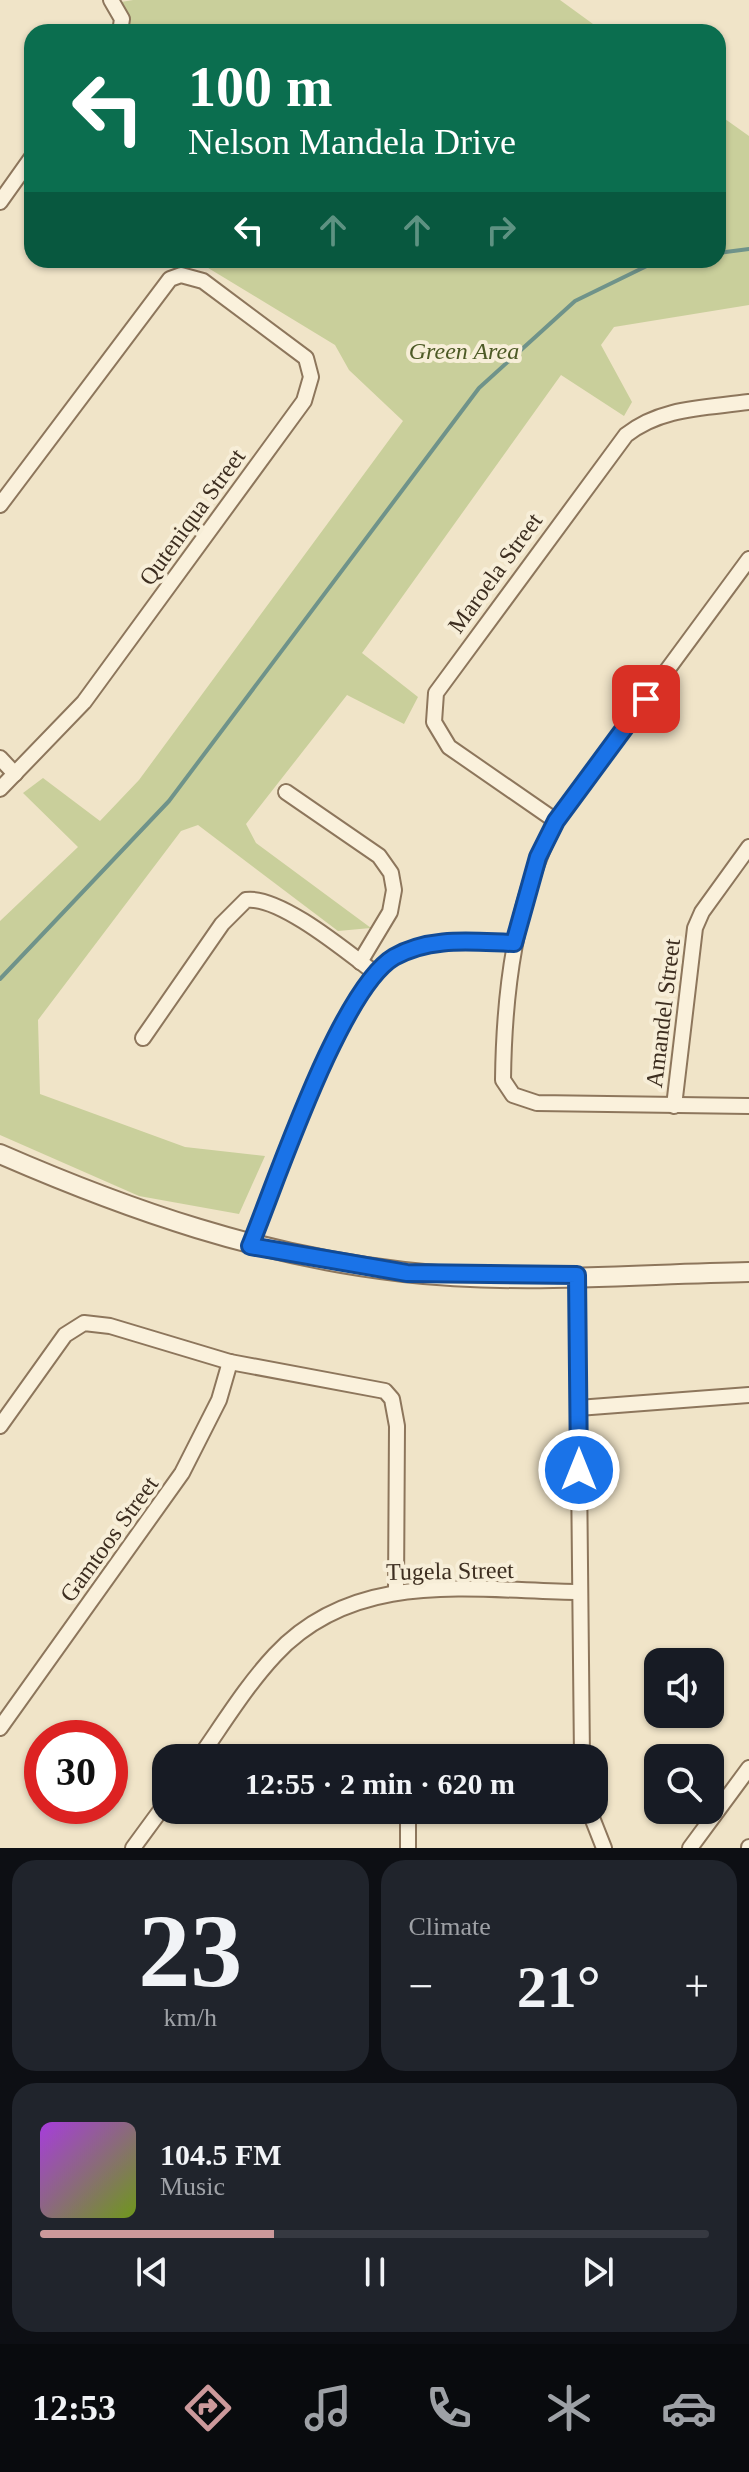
<!DOCTYPE html>
<meta charset="utf-8">
<style>
:root{--surface:#171b24;--page:#20242c;--text:#f1f3f6;--muted:#9ea1a6;--line:#363941;--accent:#cc999b}
body{margin:0;font-family:Georgia,serif;background:var(--page);color:var(--text);height:100vh;display:flex;flex-direction:column;font-size:30px;white-space:nowrap}
*{box-sizing:border-box;margin:0}
p{font-size:26px;color:var(--muted)}
.icon{flex:none;width:44px;height:44px;fill:none;stroke:currentColor;stroke-width:2;stroke-linecap:round;stroke-linejoin:round}
.map{position:relative;height:1848px;overflow:hidden}
.panel{display:flex;flex-direction:column;gap:12px;padding:12px;background:#0d0f14;flex:1}
.panel>*{flex:none}
.guide{position:absolute;left:24px;top:24px;width:702px;height:244px;border-radius:24px;box-shadow:0 2px 6px #0004;background:#0b6e4f;color:#fff;overflow:hidden}
.controls{position:absolute;left:644px;top:1648px;display:grid;gap:16px}
.controls a{display:grid;place-items:center;width:80px;height:80px;border-radius:16px;background:var(--surface);box-shadow:0 2px 6px #0004;font-size:40px}
.speed{position:absolute;left:24px;top:1720px;display:flex;gap:16px;font-size:40px;font-weight:700;text-align:center}
.speed>*{display:grid;place-content:center;width:104px;height:104px;border-radius:50%;background:var(--surface);box-shadow:0 2px 6px #0004;line-height:1}
.speed .limit{border:12px solid #d22;background:#fff;color:#111}
.pin{position:absolute;display:grid;place-items:center;width:68px;height:68px;color:#fff;margin:-34px;border-radius:16px;box-shadow:0 4px 12px #0006}
.me{position:absolute;width:88px;margin:-44px;rotate:0deg;stroke-linejoin:round;filter:drop-shadow(0 0 6px #0008)}
.turn{display:flex;align-items:center;gap:28px;height:168px;padding:0 32px;font-size:36px}
.turn .icon{width:104px;height:104px;stroke-width:2.5}
.turn b{display:block;font-size:56px;line-height:68px}
.lanes{display:flex;align-items:center;height:76px;padding:0 32px;background:#0003;justify-content:center;gap:40px;direction:ltr}
.lanes .off{opacity:.35}
.big{font-size:60px;font-weight:700;line-height:1.1}
.panel .card{flex:1;display:flex;flex-direction:column;justify-content:center;gap:12px;min-width:0;padding:0 28px;border-radius:24px;background:var(--page)}
.panel .dial{align-items:center;gap:0}
.dial b{font-size:104px;line-height:1}
.song{display:flex;align-items:center;gap:24px}
.cover{width:96px;height:96px;border-radius:12px;background:linear-gradient(135deg,hsl(280 70% 55%),hsl(80 70% 35%))}
.played{height:8px;border-radius:4px;background:linear-gradient(90deg,var(--accent) 35%,var(--line) 35%)}
.keys{display:flex;justify-content:space-around;direction:ltr}
.heat{display:flex;justify-content:space-between;align-items:center;font-size:44px;direction:ltr}
.panel .tiles{flex:1;display:grid;gap:12px;grid-template-columns:1fr 1fr}
.card:last-child{grid-column:span 2}
.trip{position:absolute;left:152px;top:1744px;width:456px;height:80px;border-radius:24px;background:var(--surface);box-shadow:0 2px 6px #0004;font-weight:700;line-height:80px;text-align:center}
.tabs{display:flex;height:128px;justify-content:space-around;align-items:center;background:#090b0e;color:var(--muted)}
.tabs .icon{width:56px;height:56px}
.tabs .current{color:var(--accent)}
.tabs b{font-size:36px;color:var(--text)}
.map>svg:first-child{display:block}
</style>
<div class="map">
<svg width="749" height="1848" viewBox="0 0 749 1848">
<rect width="100%" height="100%" fill="#f0e4c8"/>
<g fill="#c9cf9b">
<polygon points="133,0 560,0 604,32 123,32 125,28 121,2"/>
<polygon points="718,114 749,136 749,305 614,327 601,345 632,402 624,416 561,375 362,653 418,697 404,724 347,695 246,824 256,843 371,928 338,931 198,825 181,831 38,1020 40,1094 185,1147 265,1156 239,1214 139,1196 0,1135 0,921 78,847 23,793 43,778 100,821 139,780 403,421 349,370 335,345 195,260 718,260"/>
</g>
<g fill="none" stroke-linecap="round" stroke-linejoin="round">
<g stroke="#6f938a" stroke-width="4">
<polyline points="718,253 749,249"/>
<polyline points="0,979 169,801 479,388 575,301 659,260"/>
</g>
<defs>
<g id="minor">
<polyline points="111,0 122,19 120,32"/>
<polyline points="0,202 32,157"/>
<polyline points="0,505 170,279 181,275 203,281 306,358 311,377 304,401 84,702 0,789"/>
<path d="M749,559L556,821C515,900 504,992 503,1080L513,1095L537,1103L749,1106"/>
<polyline points="0,758 15,774"/>
<polyline points="286,792 379,856 391,873 394,890 390,912 360,962"/>
<path d="M556,821L449,747L434,722L436,693L626,435C661,407 706,408 749,402"/>
<path d="M143,1038L222,924L246,900C279,895 347,952 375,973"/>
<polyline points="674,1106 695,928 702,912 749,847"/>
<path d="M250,1246C276,1183 340,989 394,957C431,936 473,942 514,943"/>
<polyline points="577,1275 582,1758"/>
<polyline points="578,1408 749,1395"/>
<polyline points="0,1426 65,1335 84,1323 110,1326 230,1362 385,1391 392,1399 397,1426 396,1591"/>
<polyline points="0,1728 182,1473 219,1400 230,1362"/>
<path d="M199,1758C223,1724 246,1686 275,1655C356,1568 473,1591 580,1592"/>
<polyline points="589,1810 604,1848"/>
<polyline points="133,1848 166,1803"/>
<polyline points="408,1848 408,1810"/>
<polyline points="690,1848 749,1768"/>
<polyline points="749,1848 749,1847"/>
</g>
<path id="tertiary" d="M0,1154C131,1211 261,1256 404,1272C517,1285 635,1274 749,1272"/>
</defs>
<use href="#minor" stroke="#8d765c" stroke-width="18"/>
<use href="#tertiary" stroke="#8d765c" stroke-width="22"/>
<use href="#minor" stroke="#faf1dc" stroke-width="14"/>
<use href="#tertiary" stroke="#faf1dc" stroke-width="18"/>
</g>
<g fill="none" stroke-linecap="round" stroke-linejoin="round">
<defs>
<path id="route" d="M579,1470L577,1275L407,1273L250,1246C276,1183 340,989 394,957C431,936 473,942 514,943L538,857L556,821L646,699"/>
</defs>
<use href="#route" stroke="#114b97" stroke-width="20"/>
<use href="#route" stroke="#1a73e8" stroke-width="14"/>
</g>
<g text-anchor="middle" stroke-width="8" stroke-linejoin="round" paint-order="stroke">
<g font-size="24" font-style="italic" fill="#4d5a26" stroke="#f7eed8">
<text x="464" y="359">Green Area</text>
</g>
<g font-size="24" fill="#3d2e20" stroke="#f7eed8">
<text transform="translate(192 517) rotate(-54)" y="8">Quteniqua Street</text>
<text transform="translate(495 573) rotate(-54)" y="8">Maroela Street</text>
<text transform="translate(663 1013) rotate(-83)" y="8">Amandel Street</text>
<text transform="translate(109 1539) rotate(-54)" y="8">Gamtoos Street</text>
<text transform="translate(450 1571) rotate(-1)" y="8">Tugela Street</text>
</g>
</g>
</svg>
<div class="controls">
<a><svg class="icon" aria-label="sound" viewBox="0 0 24 24"><path d="M4 9h4l5-4v14l-5-4H4zM17 9q2 3 0 6"/></svg></a>
<a><svg class="icon" aria-label="search" viewBox="0 0 24 24"><circle cx="10" cy="10" r="6"/><path d="M15 15l6 6"/></svg></a>
</div>
<div class="speed"><div class="limit">30</div></div>
<div class="pin" style="left:646px;top:699px;background:#d93025"><svg class="icon" aria-label="arrive" viewBox="0 0 24 24"><path d="M6 21V4h12l-3 4 3 4H6"/></svg></div>
<svg class="me" style="left:579px;top:1470px" viewBox="-20 -20 40 40"><circle r="17" fill="#1a73e8" stroke="#fff" stroke-width="3"/><path d="M0-11L8 9 0 5-8 9z" fill="#fff"/></svg>
<div class="trip">12:55 · 2 min · 620 m</div>
<div class="guide">
<div class="turn"><svg class="icon" aria-label="left" viewBox="0 0 24 24"><path d="M17 20v-9H6M10 6l-5 5 5 5"/></svg><div><b>100 m</b>Nelson Mandela Drive</div></div>
<div class="lanes"><svg class="icon" aria-label="left" viewBox="0 0 24 24"><path d="M17 20v-9H6M10 6l-5 5 5 5"/></svg><svg class="icon off" aria-label="ahead" viewBox="0 0 24 24"><path d="M12 20V5M6 11l6-6 6 6"/></svg><svg class="icon off" aria-label="ahead" viewBox="0 0 24 24"><path d="M12 20V5M6 11l6-6 6 6"/></svg><svg class="icon off" aria-label="right" viewBox="0 0 24 24"><path d="M7 20v-9h11M14 6l5 5-5 5"/></svg></div>
</div>
</div>
<section class="panel">
<div class="tiles">
<div class="card dial"><b>23</b><p>km/h</p></div>
<div class="card"><p>Climate</p>
<div class="heat"><a>−</a><b class="big">21°</b><a>+</a></div>
</div>
<div class="card">
<div class="song"><i class="cover"></i><div><b>104.5 FM</b><p>Music</p></div></div>
<div class="played"></div>
<div class="keys"><svg class="icon" aria-label="previous" viewBox="0 0 24 24"><path d="M18 5L8 12l10 7zM5 5v14"/></svg><svg class="icon" aria-label="pause" viewBox="0 0 24 24"><path d="M8 5v14M16 5v14"/></svg><svg class="icon" aria-label="next" viewBox="0 0 24 24"><path d="M6 5l10 7-10 7zM19 5v14"/></svg></div>
</div>
</div>
</section>
<nav class="tabs">
<b>12:53</b>
<svg class="icon current" aria-label="directions" viewBox="0 0 24 24"><path d="M12 3l9 9-9 9-9-9zM9 14v-3h6M13 9l2 2-2 2"/></svg>
<svg class="icon" aria-label="music" viewBox="0 0 24 24"><path d="M9 18V5l10-2v13"/><circle cx="6" cy="18" r="3"/><circle cx="16" cy="16" r="3"/></svg>
<svg class="icon" aria-label="phone" viewBox="0 0 24 24"><path d="M5 4h4l2 5-3 2q2 4 5 5l2-3 5 2v4C11 20 4 13 5 4z"/></svg>
<svg class="icon" aria-label="climate" viewBox="0 0 24 24"><path d="M12 3v18M4 7l16 10M4 17L20 7"/></svg>
<svg class="icon" aria-label="car" viewBox="0 0 24 24"><path d="M5 17H2v-5l4-1 3-4h7l3 4 3 1v5h-3M9 17h6M6 11h13"/><circle cx="7" cy="17" r="2"/><circle cx="17" cy="17" r="2"/></svg>
</nav>
